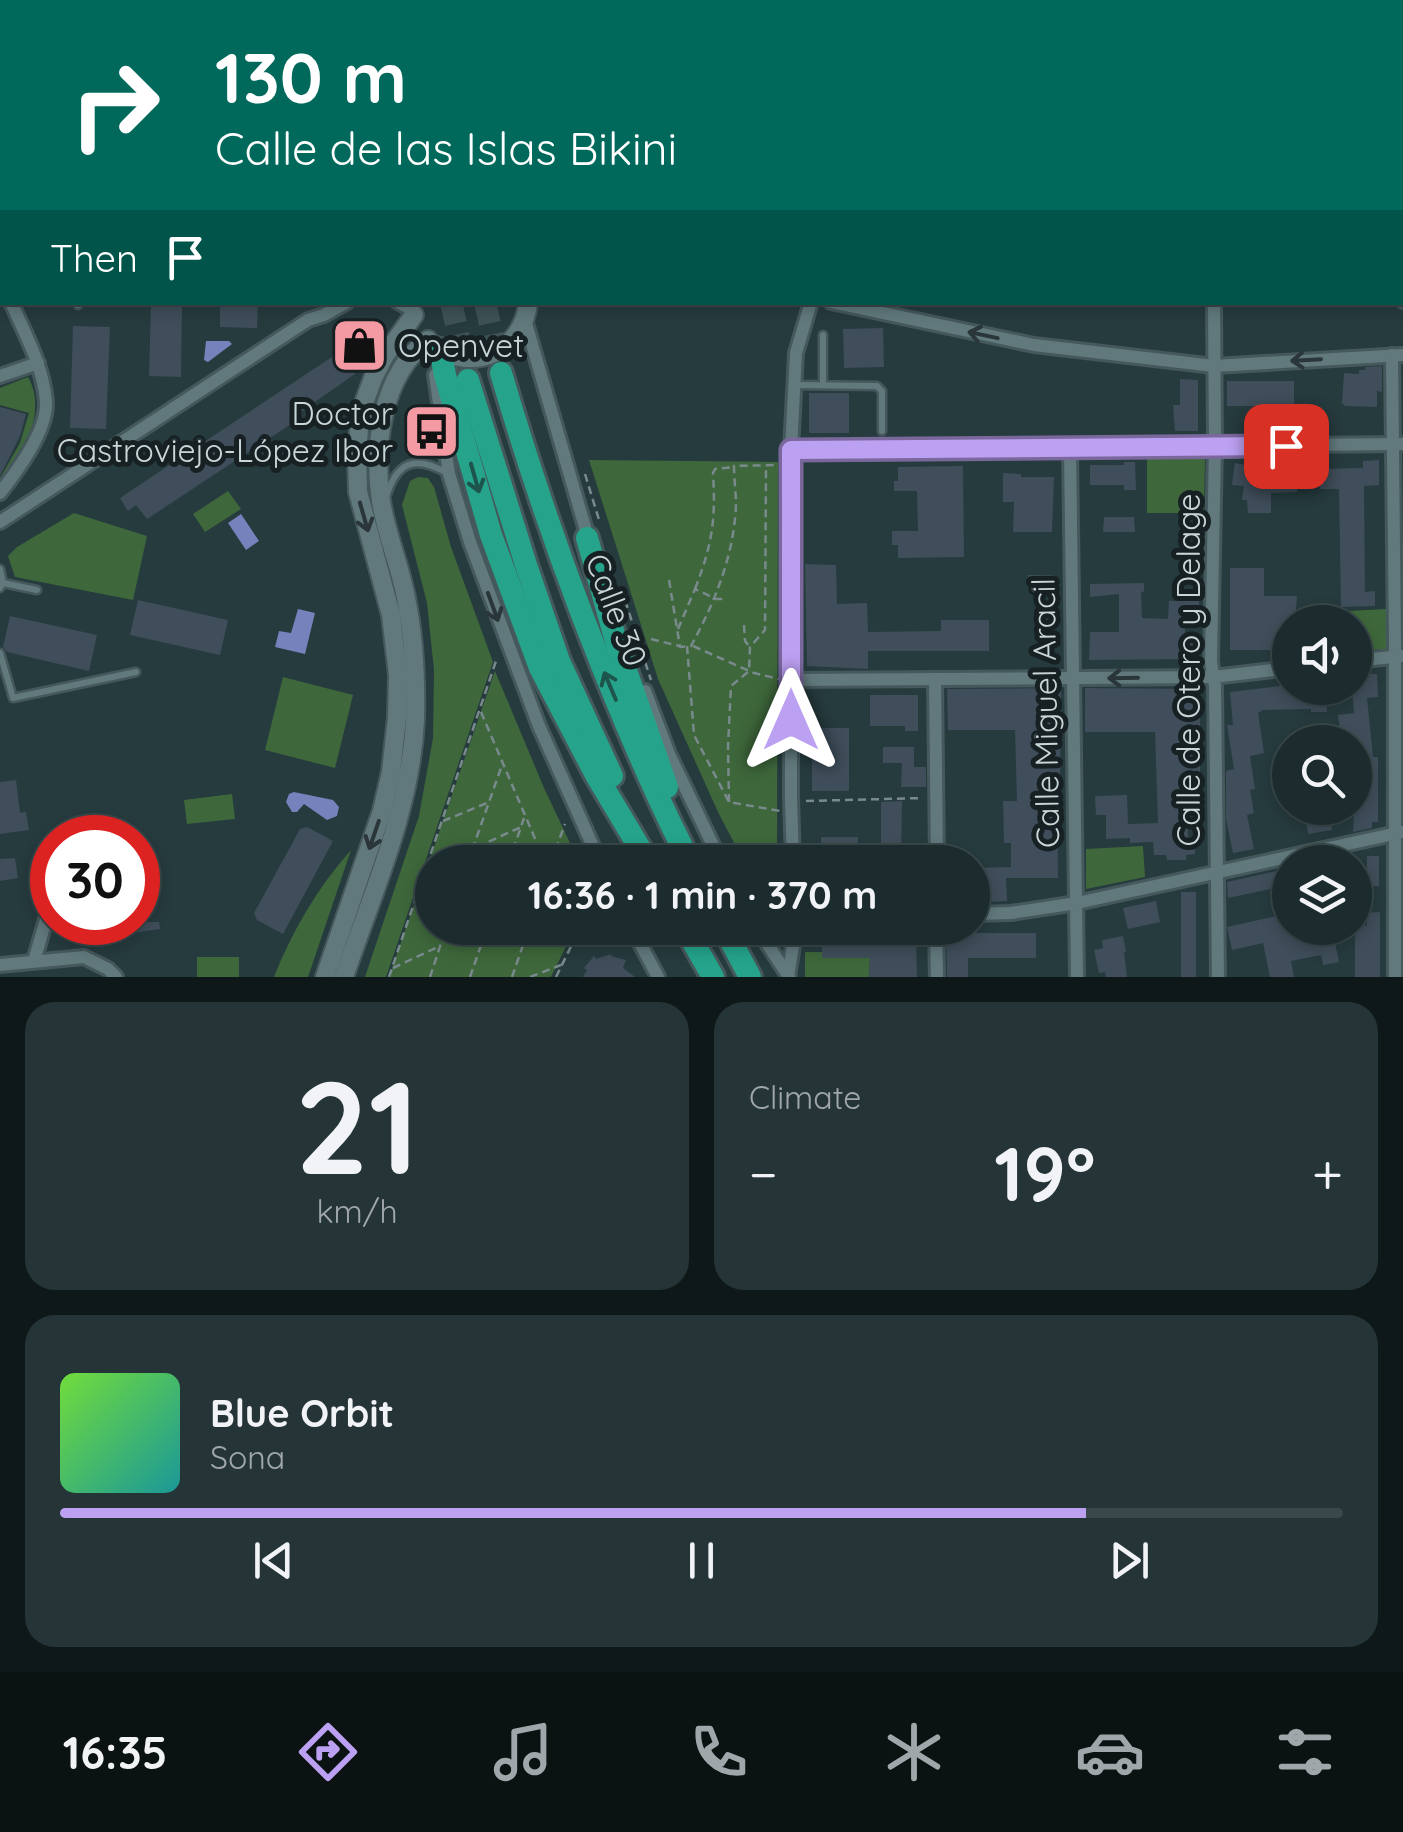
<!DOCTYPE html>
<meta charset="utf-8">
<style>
:root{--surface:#1c2c2e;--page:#253436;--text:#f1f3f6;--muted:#a0a7aa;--line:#3a484a;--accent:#bca0f2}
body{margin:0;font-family:Quicksand,sans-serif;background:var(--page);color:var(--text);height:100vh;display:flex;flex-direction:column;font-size:38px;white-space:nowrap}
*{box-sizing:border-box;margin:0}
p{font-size:32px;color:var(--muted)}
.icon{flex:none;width:55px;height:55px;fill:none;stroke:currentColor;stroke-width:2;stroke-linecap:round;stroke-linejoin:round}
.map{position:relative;height:977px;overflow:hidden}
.panel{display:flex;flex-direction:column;gap:25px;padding:25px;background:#0f1819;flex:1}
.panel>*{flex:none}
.banner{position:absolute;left:0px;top:0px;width:1405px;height:305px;box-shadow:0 5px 15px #0003,0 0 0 2px var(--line);background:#00695c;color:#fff;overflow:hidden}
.tools{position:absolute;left:1272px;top:605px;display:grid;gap:20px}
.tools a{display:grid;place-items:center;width:100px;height:100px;border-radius:50%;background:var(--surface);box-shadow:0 5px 15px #0003,0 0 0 2px var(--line);font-size:50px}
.speed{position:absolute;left:30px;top:815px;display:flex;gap:20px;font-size:50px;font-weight:700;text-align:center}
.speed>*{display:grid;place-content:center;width:130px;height:130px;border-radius:50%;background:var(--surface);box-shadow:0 5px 15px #0003,0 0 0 2px var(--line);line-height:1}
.speed .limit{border:15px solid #d22;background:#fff;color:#111}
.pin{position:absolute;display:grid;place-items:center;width:85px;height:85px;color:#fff;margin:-42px;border-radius:20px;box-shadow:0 5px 15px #0006}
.me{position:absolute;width:110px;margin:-55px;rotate:0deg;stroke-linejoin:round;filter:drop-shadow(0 0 8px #0008)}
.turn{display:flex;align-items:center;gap:35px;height:210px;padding:0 50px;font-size:45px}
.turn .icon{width:130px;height:130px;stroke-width:2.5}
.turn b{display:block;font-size:70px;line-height:85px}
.then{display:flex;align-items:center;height:95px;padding:0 50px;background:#0003;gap:20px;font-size:38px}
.big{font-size:75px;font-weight:700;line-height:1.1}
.panel .tile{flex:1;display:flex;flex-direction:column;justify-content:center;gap:15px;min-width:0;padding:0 35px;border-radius:30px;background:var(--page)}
.panel .dial{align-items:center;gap:0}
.dial b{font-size:130px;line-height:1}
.song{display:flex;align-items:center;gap:30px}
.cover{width:120px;height:120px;border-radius:15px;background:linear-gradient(135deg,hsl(100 70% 55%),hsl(180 70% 35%))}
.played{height:10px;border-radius:5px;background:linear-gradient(90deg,var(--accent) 80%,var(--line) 80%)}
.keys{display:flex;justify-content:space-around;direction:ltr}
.heat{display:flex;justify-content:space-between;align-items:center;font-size:55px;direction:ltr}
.panel .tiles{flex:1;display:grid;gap:25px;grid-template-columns:1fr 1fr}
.tile:last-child{grid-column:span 2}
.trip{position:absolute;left:415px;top:845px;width:575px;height:100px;border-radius:50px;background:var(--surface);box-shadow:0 5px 15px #0003,0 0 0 2px var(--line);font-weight:700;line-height:100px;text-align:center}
.tabs{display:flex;height:160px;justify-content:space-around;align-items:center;background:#0b1212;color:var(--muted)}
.tabs .icon{width:70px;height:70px}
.tabs .on{color:var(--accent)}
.tabs b{font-size:45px;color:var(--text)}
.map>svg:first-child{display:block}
</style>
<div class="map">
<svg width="1403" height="977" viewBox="0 0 1403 977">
<rect width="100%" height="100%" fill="#263b3e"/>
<g fill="#3e673b">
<polygon points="14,0 359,0 360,2 19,2"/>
<path d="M28,377C48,411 23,458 0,484V478L20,443L29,413L0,405V388Z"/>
<polygon points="1147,455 1204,455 1205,461 1204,513 1147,513"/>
<polygon points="589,460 778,462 777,862 744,862 718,812 658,679"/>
<polygon points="418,477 428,478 434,487 451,547 493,662 386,977 365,977 419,816 433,738 434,670 427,603 402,505 410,481"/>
<polygon points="228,491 241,509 205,532 193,514"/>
<polygon points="74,513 147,536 133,600 15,577 8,556 17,547"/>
<polygon points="1386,609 1387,649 1355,651 1355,622 1348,622 1348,611"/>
<polygon points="495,671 544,788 579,862 432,862 432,928 575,928 551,977 389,977"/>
<polygon points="283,677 353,695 335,768 265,750"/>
<polygon points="232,794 235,819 187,824 184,800"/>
<polygon points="1143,846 1145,877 1086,889 1086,849"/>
<path d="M351,850L308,977H274C292,931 318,887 351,850Z"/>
<polygon points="805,952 822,952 823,958 870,958 869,977 805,977"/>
<rect x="197" y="957" width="42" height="20"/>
</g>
<g fill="#7582bc">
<polygon points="206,341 229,341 232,344 208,362 204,360"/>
<polygon points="241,514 259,541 246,550 228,523"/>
<polygon points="298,609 315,613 305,654 275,647 279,631 291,633"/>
<polygon points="294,792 333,800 339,807 337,816 327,820 304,804 297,812 292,812 286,802 289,794"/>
</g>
<g fill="#3f4e5a">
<polygon points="220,302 258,302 257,328 220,327"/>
<polygon points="151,303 182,304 181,377 149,376"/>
<polygon points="73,326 110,327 106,429 70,428"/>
<polygon points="883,328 884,367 844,368 843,329"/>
<polygon points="344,349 352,360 354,367 352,368 355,374 289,420 291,424 147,519 136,505 128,511 120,498"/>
<polygon points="1382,366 1382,392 1377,391 1377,407 1345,406 1342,403 1344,373 1359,374 1359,370 1365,370 1365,367"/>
<polygon points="1180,379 1198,380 1198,431 1175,431 1173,405 1180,405"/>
<rect x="1227" y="381" width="67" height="25"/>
<rect x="809" y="393" width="40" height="40"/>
<polygon points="0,407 26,414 20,436 0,476"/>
<polygon points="1263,455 1274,455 1274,461 1304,460 1304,472 1297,472 1297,492 1271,493 1271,513 1248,513 1247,500 1242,500 1244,486 1232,485 1235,463 1263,468"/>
<polygon points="1379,460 1379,485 1364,486 1365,592 1375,591 1375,606 1341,607 1339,489 1320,489 1320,469 1363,468 1363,461"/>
<polygon points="1124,462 1135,462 1136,490 1124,490 1124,485 1090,485 1090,465 1124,465"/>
<polygon points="963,466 964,557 898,558 898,545 892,545 892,531 918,531 917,491 894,491 894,481 898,481 898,467"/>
<polygon points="1003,473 1021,474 1021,477 1054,477 1052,532 1013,532 1014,502 1003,502"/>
<polygon points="1104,517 1134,517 1135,532 1103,532"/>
<polygon points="805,564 836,565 837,604 867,603 868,632 941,631 941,620 989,620 989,651 868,651 868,669 807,666"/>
<polygon points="1230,568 1264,568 1264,596 1297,596 1295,622 1290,622 1290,650 1230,650"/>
<polygon points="1028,575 1054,575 1054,596 1033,595 1033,590 1029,589"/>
<polygon points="1144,583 1144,591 1141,593 1142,618 1168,619 1169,601 1180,601 1180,592 1199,592 1199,617 1185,618 1185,640 1195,640 1195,659 1089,660 1090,632 1119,632 1119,594 1090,597 1090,584"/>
<polygon points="138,600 228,620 220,655 130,635"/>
<polygon points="10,616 97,635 89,671 7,652 3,647"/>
<polygon points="1355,674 1377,674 1378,697 1367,698 1373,757 1378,757 1378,822 1372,822 1372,828 1353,832 1354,814 1331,819 1332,830 1308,834 1306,820 1313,819 1312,811 1318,810 1318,808 1355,808 1355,742 1342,742 1338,715 1354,713 1352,688 1355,688"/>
<polygon points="1289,685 1289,691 1326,688 1327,712 1311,712 1311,709 1263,710 1258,713 1264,753 1250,756 1255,789 1250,790 1254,813 1247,815 1254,849 1233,853 1226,819 1226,771 1234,769 1227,725 1233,725 1230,692"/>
<polygon points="1061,688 1060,789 1057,790 1058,878 1006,878 1007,901 990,902 990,896 972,896 972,868 1011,867 1011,843 1004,843 1003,801 1017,801 1015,730 948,730 947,689"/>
<polygon points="1085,688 1200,689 1200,783 1187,783 1188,839 1195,839 1195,854 1186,855 1186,860 1167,860 1166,855 1154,855 1153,842 1130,843 1130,838 1106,839 1106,815 1096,815 1095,796 1127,795 1128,824 1158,823 1155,732 1085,732"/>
<polygon points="870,695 918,695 918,731 905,731 905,726 870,726"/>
<rect x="812" y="728" width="37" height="63"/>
<polygon points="883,747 914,747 914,767 926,767 926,787 901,787 902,763 883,763"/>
<polygon points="16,780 20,813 26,812 29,830 0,834 0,782"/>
<polygon points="902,801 901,858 881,859 881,802"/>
<polygon points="307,827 333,841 283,934 257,920 254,913 300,829"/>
<polygon points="821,837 858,837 858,862 821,860"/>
<rect x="1367" y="856" width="12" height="30"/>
<polygon points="15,858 18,878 0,881 0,859"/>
<polygon points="1290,868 1290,885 1228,898 1227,882"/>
<rect x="1181" y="892" width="15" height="85"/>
<polygon points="1156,901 1160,922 1128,929 1123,908"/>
<polygon points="1355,903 1359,903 1365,926 1367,926 1367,913 1380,912 1380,977 1355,977"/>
<polygon points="1290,913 1290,928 1332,928 1339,962 1323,965 1321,955 1291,961 1294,977 1270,977 1263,943 1232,950 1227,927"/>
<polygon points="89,922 159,922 160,929 91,939"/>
<polygon points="822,929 908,929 916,936 917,977 869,977 870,958 822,958"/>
<polygon points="946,933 1036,933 1036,958 968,958 968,977 947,977"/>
<polygon points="1123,936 1126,952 1124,952 1127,977 1106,977 1105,972 1099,973 1094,950 1103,948 1102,940"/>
<polygon points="611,954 611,956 626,960 623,968 635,977 583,977 587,970 584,968 594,956 596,959"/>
</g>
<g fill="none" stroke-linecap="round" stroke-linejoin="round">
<g stroke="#3e5255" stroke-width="22" stroke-dasharray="22 11" stroke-linecap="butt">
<polyline points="451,302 468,377"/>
<polyline points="485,302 500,369"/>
</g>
<defs>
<g id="lane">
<polyline points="78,305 78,302"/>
<polyline points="796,385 877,386 882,391 882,431"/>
<polyline points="823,385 823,335"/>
<path d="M386,497C397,461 415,455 447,473"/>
<polyline points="0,569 3,583 0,588"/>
<polyline points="3,583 37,590"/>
<polyline points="0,653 13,698 136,672"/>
</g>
<g id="street">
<polyline points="377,0 377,2"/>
<polyline points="470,0 470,2"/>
<polyline points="1095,0 1095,2"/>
<polyline points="0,2 2,3"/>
<polyline points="881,2 881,0"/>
<polyline points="1216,2 1216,0"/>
<polyline points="0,85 2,85"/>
<polyline points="1402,173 1403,173"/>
<polyline points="1402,188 1403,188"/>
<polyline points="0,220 2,219"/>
<polyline points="0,277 2,282"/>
<polyline points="1402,285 1403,285"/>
<polyline points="1402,300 1403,301"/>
<polyline points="398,302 414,311"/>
<polyline points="831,302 1034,345 1214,366 1403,355"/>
<polyline points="1214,302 1215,446 1211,662 1215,686 1218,977"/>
<polyline points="525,320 589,541"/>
<polyline points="1392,355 1395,644 1395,977"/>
<polyline points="435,375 449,474 470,542 539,726 600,862"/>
<polyline points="0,376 38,363"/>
<polyline points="1070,449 1077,977"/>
<polyline points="791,450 1403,444"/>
<path d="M0,493C17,471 48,430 46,401C43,366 25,334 11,302"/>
<polyline points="0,522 308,320 324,315 347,302"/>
<polyline points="1355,661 1401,656"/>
<polyline points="935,679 937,862"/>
<polyline points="791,680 1213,677 1290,668"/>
<polyline points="645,691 669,754 721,862"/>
<polyline points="71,838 75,826 102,825"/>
<polyline points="793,862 791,798 791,450 796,353 811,302"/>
<polyline points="972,914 1011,913 1077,903 1402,832"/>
<polyline points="632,928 658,977"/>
<polyline points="757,928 789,977"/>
<polyline points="936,928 937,977"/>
<polyline points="34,961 52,899"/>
<polyline points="0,965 84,957 108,969 116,977"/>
<polyline points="788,976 794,940 794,928"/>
</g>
<g id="secondary">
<path d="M434,345C473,375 524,350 528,302"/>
<polyline points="325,977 382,811 391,772 397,718 398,675 391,615 358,492 357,455 359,429 365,400 374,376 385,355 414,315"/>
<path d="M344,977C372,894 411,809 415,720C416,680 414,637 406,598C400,565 386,534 381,501C373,447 381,375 428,340"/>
</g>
<g id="highway">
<polyline points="401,0 401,2"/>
<polyline points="437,0 437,2"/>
<polyline points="440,350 445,375 491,535 540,668 596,775 648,862"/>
<path d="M501,373C536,492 577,609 626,724C646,771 666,817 690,862"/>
<polyline points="468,380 526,565 559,661 612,776"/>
<polyline points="587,538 617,645 667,787"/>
<polyline points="685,928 713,977"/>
<polyline points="724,928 750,977"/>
</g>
</defs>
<use href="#lane" stroke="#45585b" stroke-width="11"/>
<use href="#street" stroke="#45585b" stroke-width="18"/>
<use href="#secondary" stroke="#45585b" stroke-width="22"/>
<use href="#highway" stroke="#45585b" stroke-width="28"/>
<g stroke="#798a8c" stroke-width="2.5" stroke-dasharray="8 5" stroke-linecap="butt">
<polyline points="659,2 660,0"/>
<polyline points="1023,2 1024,0"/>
<polyline points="585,474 600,523"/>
<path d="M669,580L680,647L691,646C715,602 734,555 736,505C736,492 734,479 734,466L777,465"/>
<polyline points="621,588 651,680"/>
<path d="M695,589C712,545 716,520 713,473L715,469L734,467"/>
<polyline points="744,625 745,641 749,646"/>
<polyline points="678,629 695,589 716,599 724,599"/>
<polyline points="651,639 679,646"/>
<polyline points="687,646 694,735 729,802 780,811"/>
<polyline points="693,646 754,673 779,679"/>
<polyline points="481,712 545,862"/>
<polyline points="806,801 923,798"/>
<polyline points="729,802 728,746 731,686 749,671 750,647 765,630 766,468"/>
<polyline points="443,821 487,803"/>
<polyline points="477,847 521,827"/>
<polyline points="468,862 502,765"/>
<polyline points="509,862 524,818"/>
<polyline points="551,862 565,824"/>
<polyline points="487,935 504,928"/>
<polyline points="393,968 440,946"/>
<polyline points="389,977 496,661"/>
<polyline points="430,977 446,928"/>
<polyline points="470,977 487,928"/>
<polyline points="512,977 529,928"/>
<polyline points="530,977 561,965"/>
<polyline points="556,977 580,928"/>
</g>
<use href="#lane" stroke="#61797d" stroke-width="6"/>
<use href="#street" stroke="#61797d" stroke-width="12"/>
<use href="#secondary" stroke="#61797d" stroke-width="18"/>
<use href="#highway" stroke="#25a48b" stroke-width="22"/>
</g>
<defs><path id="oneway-shaft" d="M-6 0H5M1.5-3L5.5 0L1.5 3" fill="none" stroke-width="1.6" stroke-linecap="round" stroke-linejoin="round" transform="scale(2.5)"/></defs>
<g stroke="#2a3639">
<use href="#oneway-shaft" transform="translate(983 335) rotate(-168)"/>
<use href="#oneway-shaft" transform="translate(1306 360) rotate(177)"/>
<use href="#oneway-shaft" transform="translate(364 517) rotate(74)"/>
<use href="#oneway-shaft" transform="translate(493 607) rotate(70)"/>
<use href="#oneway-shaft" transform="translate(1123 678) rotate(179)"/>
<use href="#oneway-shaft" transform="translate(374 835) rotate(109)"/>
</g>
<g stroke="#1d554c">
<use href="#oneway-shaft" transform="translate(475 478) rotate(74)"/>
<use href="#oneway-shaft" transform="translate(610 686) rotate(-113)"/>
</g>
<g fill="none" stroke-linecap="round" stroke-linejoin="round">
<defs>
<polyline id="route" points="791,720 791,450 1286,446"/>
</defs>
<use href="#route" stroke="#7a689d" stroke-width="25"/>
<use href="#route" stroke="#bca0f2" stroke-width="18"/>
</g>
<defs>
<symbol id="shop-square" viewBox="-11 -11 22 22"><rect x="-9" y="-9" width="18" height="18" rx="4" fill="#f49aa3" stroke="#172022"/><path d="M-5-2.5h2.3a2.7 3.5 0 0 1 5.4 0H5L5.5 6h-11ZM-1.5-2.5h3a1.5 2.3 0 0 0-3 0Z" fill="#111"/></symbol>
<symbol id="bus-square" viewBox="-11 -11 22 22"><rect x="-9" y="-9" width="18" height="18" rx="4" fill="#f49aa3" stroke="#172022"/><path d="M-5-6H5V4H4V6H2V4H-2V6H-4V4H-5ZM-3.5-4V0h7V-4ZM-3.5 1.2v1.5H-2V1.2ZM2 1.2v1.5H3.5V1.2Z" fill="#111"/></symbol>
</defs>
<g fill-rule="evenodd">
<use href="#shop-square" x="328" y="314" width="63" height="63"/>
<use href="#bus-square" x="400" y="400" width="63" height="63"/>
</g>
<g text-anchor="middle" stroke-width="10" stroke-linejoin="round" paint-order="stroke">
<g font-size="32" fill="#c9d6d8" stroke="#172022" text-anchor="start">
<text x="398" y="357">Openvet</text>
<text x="393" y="425" text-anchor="end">Doctor<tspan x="393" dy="37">Castroviejo-López Ibor</tspan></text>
</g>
<g font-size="32" fill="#c9d6d8" stroke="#172022">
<text transform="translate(616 610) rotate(69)" y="11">Calle 30</text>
<text transform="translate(1189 670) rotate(-90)" y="11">Calle de Otero y Delage</text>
<text transform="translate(1046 713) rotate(-91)" y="11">Calle Miguel Aracil</text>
</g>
</g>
</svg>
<div class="tools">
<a><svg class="icon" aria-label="sound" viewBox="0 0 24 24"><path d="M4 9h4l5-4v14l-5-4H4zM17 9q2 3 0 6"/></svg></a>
<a><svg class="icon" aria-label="search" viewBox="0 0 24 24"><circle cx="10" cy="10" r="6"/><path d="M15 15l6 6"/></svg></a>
<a><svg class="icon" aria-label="layers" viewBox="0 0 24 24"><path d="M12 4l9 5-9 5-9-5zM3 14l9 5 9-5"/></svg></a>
</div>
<div class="speed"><div class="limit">30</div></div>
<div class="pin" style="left:1286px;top:446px;background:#d93025"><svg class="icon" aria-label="arrive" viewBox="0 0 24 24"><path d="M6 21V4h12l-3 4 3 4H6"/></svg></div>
<svg class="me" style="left:791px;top:720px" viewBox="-20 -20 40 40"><path d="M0-17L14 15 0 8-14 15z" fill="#bca0f2" stroke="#fff" stroke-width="4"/></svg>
<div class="trip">16:36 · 1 min · 370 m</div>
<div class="banner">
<div class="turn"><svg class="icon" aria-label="right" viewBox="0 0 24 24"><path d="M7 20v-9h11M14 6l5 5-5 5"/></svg><div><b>130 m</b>Calle de las Islas Bikini</div></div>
<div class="then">Then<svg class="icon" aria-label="arrive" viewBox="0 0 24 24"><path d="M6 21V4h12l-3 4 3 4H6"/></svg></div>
</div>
</div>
<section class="panel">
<div class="tiles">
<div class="tile dial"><b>21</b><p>km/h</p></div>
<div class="tile"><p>Climate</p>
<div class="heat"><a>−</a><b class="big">19°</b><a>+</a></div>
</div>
<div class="tile">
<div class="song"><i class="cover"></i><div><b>Blue Orbit</b><p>Sona</p></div></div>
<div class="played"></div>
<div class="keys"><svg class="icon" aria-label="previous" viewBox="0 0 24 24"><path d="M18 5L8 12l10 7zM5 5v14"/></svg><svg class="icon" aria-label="pause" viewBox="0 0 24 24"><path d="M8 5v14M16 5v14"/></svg><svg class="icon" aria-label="next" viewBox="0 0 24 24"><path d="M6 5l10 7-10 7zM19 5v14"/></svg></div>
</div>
</div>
</section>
<nav class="tabs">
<b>16:35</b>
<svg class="icon on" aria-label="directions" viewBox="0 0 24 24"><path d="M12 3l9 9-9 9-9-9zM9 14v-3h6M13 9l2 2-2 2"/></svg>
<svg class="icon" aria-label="music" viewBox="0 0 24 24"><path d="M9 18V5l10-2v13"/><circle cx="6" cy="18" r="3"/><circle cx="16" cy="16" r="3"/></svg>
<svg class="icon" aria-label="phone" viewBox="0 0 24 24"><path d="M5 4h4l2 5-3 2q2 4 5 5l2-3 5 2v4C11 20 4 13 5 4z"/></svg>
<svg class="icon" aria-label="climate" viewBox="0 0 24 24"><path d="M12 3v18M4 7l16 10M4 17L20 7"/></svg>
<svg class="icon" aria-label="car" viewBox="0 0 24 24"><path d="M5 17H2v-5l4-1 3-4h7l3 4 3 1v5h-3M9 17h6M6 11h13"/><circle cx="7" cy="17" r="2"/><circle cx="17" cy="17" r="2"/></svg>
<svg class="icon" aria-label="filters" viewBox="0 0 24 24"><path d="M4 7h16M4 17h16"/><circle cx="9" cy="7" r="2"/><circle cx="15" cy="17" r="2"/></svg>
</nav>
